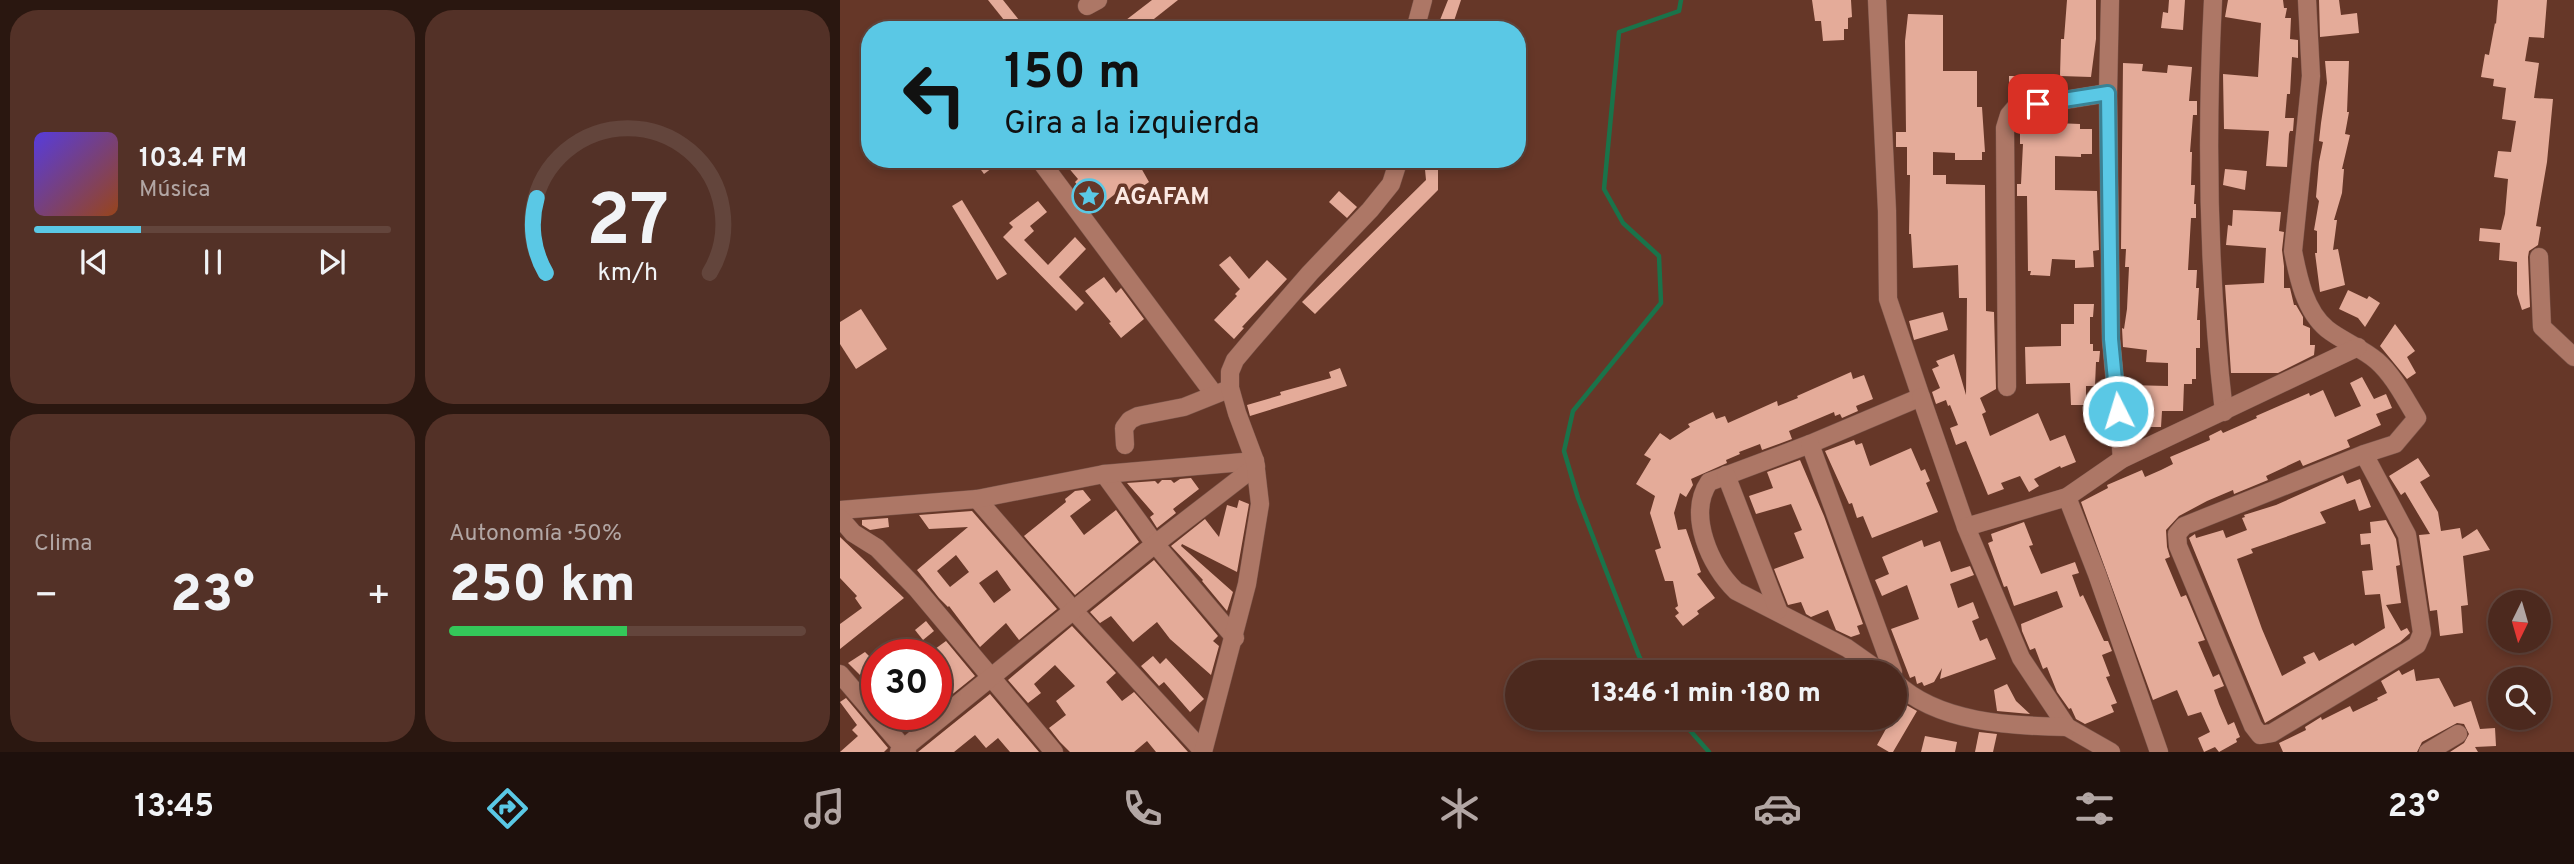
<!DOCTYPE html>
<html lang="es">
<meta charset="utf-8">
<style>
:root{--surface:#4c291e;--page:#533127;--text:#f1f3f6;--muted:#b2a6a4;--line:#63453c;--accent:#5ac8e5}
body{margin:0;font-family:Overpass,sans-serif;background:var(--page);color:var(--text);height:100vh;display:flex;flex-direction:column;font-size:26px;white-space:nowrap}
*{box-sizing:border-box;margin:0}
p{font-size:23px;color:var(--muted)}
.icon{flex:none;width:38px;height:38px;fill:none;stroke:currentColor;stroke-width:2;stroke-linecap:round;stroke-linejoin:round}
.map{position:relative;flex:1;overflow:hidden}
.drawer{display:flex;flex-direction:column;gap:10px;padding:10px;background:#2a1710;width:840px}
.drawer>*{flex:none}
.guide{position:absolute;left:21px;top:21px;width:665px;height:147px;border-radius:28px;box-shadow:0 4px 10px #0003,0 0 0 2px var(--line);background:#5ac8e5;color:#111;overflow:hidden}
.needle{width:46px;rotate:185deg}
.fabs{position:absolute;left:1648px;top:590px;display:grid;gap:14px}
.fabs a{display:grid;place-items:center;width:63px;height:63px;border-radius:50%;background:var(--surface);box-shadow:0 4px 10px #0003,0 0 0 2px var(--line);font-size:35px}
.speed{position:absolute;left:21px;top:639px;display:flex;gap:14px;font-size:35px;font-weight:700;text-align:center}
.speed>*{display:grid;place-content:center;width:91px;height:91px;border-radius:50%;background:var(--surface);box-shadow:0 4px 10px #0003,0 0 0 2px var(--line);line-height:1}
.speed .limit{border:10px solid #d22;background:#fff;color:#111}
.pin{position:absolute;display:grid;place-items:center;width:60px;height:60px;color:#fff;margin:-30px;border-radius:14px;box-shadow:0 4px 10px #0006}
.me{position:absolute;width:77px;margin:-38px;rotate:355deg;stroke-linejoin:round;filter:drop-shadow(0 0 5px #0008)}
.turn{display:flex;align-items:center;gap:24px;height:147px;padding:0 28px;font-size:32px}
.turn .icon{width:91px;height:91px;stroke-width:2.5}
.turn b{display:block;font-size:49px;line-height:60px}
.big{font-size:52px;font-weight:800;line-height:1.1}
.drawer .widget{flex:1;display:flex;flex-direction:column;justify-content:center;gap:10px;min-width:0;padding:0 24px;border-radius:28px;background:var(--page)}
.drawer .dial{align-items:center;gap:0}
.dial svg{height:182px;overflow:visible;fill:none;stroke:var(--line);stroke-width:7;stroke-linecap:round;text-anchor:middle}
.dial text{fill:var(--text);stroke:none}
.song{display:flex;align-items:center;gap:21px}
.cover{width:84px;height:84px;border-radius:10px;background:linear-gradient(135deg,hsl(250 70% 55%),hsl(20 70% 35%))}
.played{height:7px;border-radius:4px;background:linear-gradient(90deg,var(--accent) 30%,var(--line) 30%)}
.keys{display:flex;justify-content:space-around;direction:ltr}
.heat{display:flex;justify-content:space-between;align-items:center;font-size:38px;direction:ltr}
.charge{height:10px;border-radius:5px;background:linear-gradient(90deg,#34c759 50%,var(--line) 0)}
.drawer .tiles{flex:1;display:grid;gap:10px;grid-template-columns:repeat(2,1fr)}
.trip{position:absolute;left:665px;top:660px;width:402px;height:70px;border-radius:35px;background:var(--surface);box-shadow:0 4px 10px #0003,0 0 0 2px var(--line);font-weight:800;line-height:70px;text-align:center}
.tabs{display:flex;height:112px;justify-content:space-around;align-items:center;background:#1e100c;color:var(--muted)}
.tabs .icon{width:49px;height:49px}
.tabs .current{color:var(--accent)}
.tabs b{font-size:32px;color:var(--text)}
main{display:flex;flex:1;min-height:0}
.map>svg:first-child{display:block}
</style>
<main>
<section class="drawer">
<div class="tiles">
<div class="widget">
<div class="song"><i class="cover"></i><div><b>103.4 FM</b><p>Música</p></div></div>
<div class="played"></div>
<div class="keys"><svg class="icon" aria-label="previous" viewBox="0 0 24 24"><path d="M18 5L8 12l10 7zM5 5v14"/></svg><svg class="icon" aria-label="pause" viewBox="0 0 24 24"><path d="M8 5v14M16 5v14"/></svg><svg class="icon" aria-label="next" viewBox="0 0 24 24"><path d="M6 5l10 7-10 7zM19 5v14"/></svg></div>
</div>
<div class="widget dial"><svg viewBox="0 0 100 80">
<path d="M14 69A42 42 0 1 1 86 69"/>
<path d="M14 69A42 42 0 0 1 10 36" stroke="#5ac8e5"/>
<text x="50" y="56" font-size="32" font-weight="700">27</text>
<text x="50" y="72" font-size="11">km/h</text>
</svg></div>
<div class="widget"><p>Clima</p>
<div class="heat"><a>−</a><b class="big">23°</b><a>+</a></div>
</div>
<div class="widget"><p>Autonomía · 50%</p><b class="big">250 km</b><div class="charge"></div></div>
</div>
</section>
<div class="map">
<svg width="1734" height="752" viewBox="0 0 1734 752">
<rect width="100%" height="100%" fill="#663728"/>
<g fill="none" stroke-linecap="round" stroke-linejoin="round">
<g stroke="#1a734a" stroke-width="4.5">
<polyline points="808,672 799,656 738,498 724,451 733,411 821,303 819,256 783,223 764,189 779,32 839,11 841,0"/>
<polyline points="839,718 869,752"/>
</g>
</g>
<g fill="#e4ab99" fill-rule="evenodd">
<polygon points="148,0 163,0 187,30 172,30"/>
<polygon points="312,0 338,0 300,30 273,30"/>
<polygon points="608,0 621,0 611,30 596,30"/>
<polygon points="972,0 1011,0 1012,17 1008,18 1008,29 1004,29 1004,40 983,41 981,21 975,21"/>
<polygon points="1227,0 1256,0 1256,39 1251,77 1220,76 1221,39 1224,39"/>
<polygon points="1329,0 1345,0 1343,30 1321,28 1323,12 1328,13"/>
<polygon points="1388,0 1443,0 1444,8 1447,8 1445,18 1451,18 1450,39 1458,40 1458,58 1452,57 1450,94 1447,94 1445,118 1454,118 1453,131 1450,131 1449,134 1447,167 1426,166 1429,131 1384,129 1383,74 1418,77 1421,23 1385,17"/>
<polygon points="1479,0 1499,0 1501,15 1517,13 1519,33 1480,37"/>
<polygon points="1658,0 1707,0 1704,38 1689,37 1685,61 1699,63 1694,98 1713,99 1707,162 1696,226 1701,227 1698,245 1689,251 1688,257 1690,307 1682,310 1677,294 1677,262 1659,260 1660,243 1639,241 1640,228 1661,230 1665,214 1668,179 1654,177 1658,151 1671,152 1676,121 1662,119 1666,88 1653,86 1654,79 1641,77 1645,54 1649,55 1655,23 1656,24"/>
<polygon points="1068,14 1103,15 1103,71 1137,71 1137,107 1142,107 1145,152 1142,152 1142,160 1115,160 1115,153 1093,152 1093,175 1106,175 1106,184 1145,185 1146,311 1154,312 1156,389 1140,398 1146,412 1142,414 1150,436 1198,413 1210,441 1225,435 1236,462 1221,468 1220,466 1194,479 1199,486 1189,492 1180,476 1161,483 1164,489 1148,495 1126,441 1116,445 1110,428 1118,425 1110,405 1108,406 1106,400 1096,404 1092,392 1100,388 1092,369 1099,366 1096,361 1114,354 1126,395 1127,298 1119,298 1118,265 1073,268 1071,234 1069,234 1070,175 1067,175 1067,147 1056,147 1056,132 1066,132 1065,41"/>
<polygon points="1485,61 1509,61 1507,112 1509,112 1505,134 1510,135 1502,169 1504,169 1502,193 1494,220 1497,220 1493,250 1498,249 1505,285 1480,292 1475,253 1477,253 1477,231 1474,230 1479,201 1476,197 1479,162 1483,142 1479,141 1481,123 1487,83"/>
<polygon points="1283,63 1303,64 1302,71 1327,73 1328,65 1352,67 1349,101 1357,101 1357,115 1353,115 1350,152 1352,152 1351,185 1355,185 1354,204 1356,204 1356,218 1351,218 1348,270 1357,270 1356,288 1359,288 1357,320 1360,320 1360,348 1356,348 1356,379 1352,379 1352,384 1344,384 1343,411 1322,411 1321,427 1307,427 1307,430 1291,429 1288,385 1328,386 1328,363 1306,362 1307,350 1283,347 1282,328 1284,329 1287,309 1289,267 1285,267 1286,249 1281,249"/>
<polygon points="1169,76 1187,76 1187,95 1169,99"/>
<polygon points="1198,116 1215,116 1215,123 1240,124 1240,129 1252,129 1252,154 1241,154 1241,157 1215,156 1215,190 1257,191 1259,250 1253,251 1254,267 1235,268 1235,260 1212,259 1210,276 1190,275 1191,271 1188,271 1187,196 1177,196 1177,184 1181,184 1183,144 1180,144 1180,131 1176,130 1181,119"/>
<polygon points="133,159 164,159 144,174"/>
<polygon points="221,159 251,159 257,166 265,159 296,159 309,182 285,199 279,191 256,209 235,182 238,179"/>
<polygon points="584,159 598,159 598,190 475,314 462,302 586,180"/>
<polygon points="1385,169 1407,171 1405,190 1383,185"/>
<polygon points="499,191 517,207 507,218 489,202"/>
<polygon points="122,200 167,274 157,280 112,206"/>
<polygon points="198,201 207,212 190,226 194,231 184,240 208,265 235,237 246,249 219,277 244,303 236,311 163,237 173,227 169,223"/>
<polygon points="1393,210 1441,212 1439,231 1444,232 1442,250 1444,266 1444,288 1450,288 1454,305 1456,305 1463,317 1463,325 1470,328 1470,345 1475,345 1474,355 1438,373 1391,373 1385,285 1424,283 1426,248 1386,245 1388,225 1392,226"/>
<polygon points="390,256 409,279 427,260 447,279 402,327 404,328 394,339 374,320 397,296 395,294 400,289 379,265"/>
<polygon points="264,277 276,293 281,288 304,319 281,338 269,323 271,322 245,291"/>
<polygon points="1508,290 1527,299 1529,296 1540,303 1525,327 1518,318 1499,309"/>
<polygon points="1234,304 1254,304 1253,317 1250,317 1250,344 1253,344 1253,351 1260,351 1259,362 1256,362 1255,386 1246,386 1246,405 1231,405 1230,383 1186,384 1185,347 1221,346 1221,324 1234,324"/>
<polygon points="21,309 47,349 16,369 0,344 0,322"/>
<polygon points="1103,312 1108,330 1074,340 1069,321"/>
<polygon points="1555,324 1575,351 1567,357 1576,373 1567,379 1540,346"/>
<polygon points="500,368 507,386 410,416 407,405 441,395 440,392 491,378 489,372"/>
<polygon points="1011,372 1013,379 1024,375 1033,399 1016,406 1018,411 1002,418 1000,414 995,416 994,412 949,431 952,439 922,450 920,444 899,452 900,454 886,460 887,463 851,479 853,485 846,497 840,493 834,513 838,530 846,529 861,572 857,574 875,598 857,611 859,614 843,626 835,616 839,613 835,608 838,606 833,581 825,581 815,550 821,548 810,513 815,496 796,484 811,459 804,455 820,433 830,440 850,427 848,424 873,412 876,419 885,416 888,423 937,401 938,406 958,398 957,396"/>
<polygon points="1522,377 1534,399 1546,394 1552,408 1536,414 1541,425 1507,440 1510,447 1463,466 1460,460 1426,476 1428,480 1394,494 1393,490 1367,501 1339,516 1326,530 1327,547 1330,557 1325,559 1341,597 1346,595 1365,640 1358,642 1373,677 1379,674 1384,686 1374,690 1379,704 1388,725 1394,722 1400,737 1396,739 1397,742 1379,752 1375,747 1364,752 1358,738 1370,732 1361,712 1348,716 1337,690 1313,700 1241,502 1268,488 1267,485 1302,470 1305,477 1321,470 1333,464 1330,457 1370,440 1369,436 1381,430 1383,433 1417,418 1416,416 1469,393 1470,396 1483,390 1495,417 1521,406 1510,383"/>
<polygon points="1014,440 1016,445 1022,443 1030,466 1071,448 1081,471 1085,469 1090,481 1086,483 1098,512 1032,538 1023,516 1017,518 1012,503 1009,504 985,451"/>
<polygon points="1578,458 1590,476 1580,482 1598,512 1601,531 1620,528 1622,539 1637,529 1650,550 1623,556 1628,605 1621,606 1623,633 1600,636 1597,610 1590,611 1579,535 1590,534 1565,492 1561,495 1549,476"/>
<polygon points="960,460 984,516 1023,624 1017,626 1020,634 1011,637 996,630 988,610 971,617 966,614 961,602 948,605 934,569 964,558 954,533 962,530 951,504 916,514 909,496 933,488 927,472"/>
<polygon points="1503,475 1507,484 1520,479 1531,507 1519,511 1515,499 1480,512 1486,523 1411,549 1413,553 1397,559 1422,629 1442,676 1466,663 1463,657 1474,652 1479,661 1513,643 1515,646 1545,628 1540,594 1525,595 1522,571 1533,570 1530,544 1521,545 1520,534 1531,533 1530,522 1546,520 1556,539 1560,565 1556,566 1561,603 1546,605 1561,631 1567,628 1570,633 1560,642 1425,723 1349,538 1355,534 1356,538 1383,530 1386,538 1407,530 1402,518 1405,517 1404,515 1436,505"/>
<polygon points="351,478 359,489 333,509 336,513 317,528 310,517 314,514 287,483 315,481 318,484 322,480 331,480 334,483 340,479"/>
<polygon points="243,490 251,500 230,516 244,535 276,510 299,542 235,595 184,536 226,502 225,499 235,491"/>
<polygon points="399,500 409,504 397,572 342,544 341,546 393,592 387,611 362,581 363,580 331,546 365,519 379,537 387,505 397,508"/>
<path d="M132,511L217,609L179,640L166,623L140,647L109,606L108,607L99,598L77,570L128,527L89,529L79,515ZM116,555L129,572L110,587L97,571ZM157,570L171,590L154,603L139,583Z"/>
<polygon points="48,518 49,527 30,530 22,525 22,520"/>
<polygon points="1184,522 1193,545 1189,546 1201,574 1235,562 1239,573 1232,575 1240,597 1243,595 1264,641 1268,641 1272,651 1262,655 1270,676 1266,677 1277,703 1271,705 1274,712 1245,724 1236,719 1231,708 1229,709 1217,692 1207,667 1203,669 1195,648 1190,650 1182,631 1181,624 1223,607 1217,591 1174,606 1167,586 1164,587 1148,543 1153,541 1151,534"/>
<polygon points="0,537 64,598 0,649 0,624 22,608 15,598 17,596 0,578"/>
<polygon points="1082,540 1084,547 1100,541 1111,572 1130,566 1134,575 1110,584 1118,608 1133,602 1139,618 1132,621 1140,641 1147,638 1156,659 1100,679 1102,668 1094,682 1084,686 1082,682 1077,684 1075,676 1070,678 1051,629 1079,619 1067,585 1042,596 1035,580 1049,574 1042,557"/>
<polygon points="314,560 378,636 373,641 379,646 371,675 330,639 317,622 293,642 271,616 260,623 250,612"/>
<polygon points="86,621 94,631 83,640 75,630"/>
<polygon points="232,626 276,673 266,682 282,701 294,692 348,752 316,752 307,741 294,752 230,752 220,742 209,728 226,715 216,701 235,686 215,665 194,684 201,693 188,703 168,680"/>
<polygon points="106,641 135,676 104,701 96,691 96,682 111,671 95,649"/>
<polygon points="25,652 34,661 20,675 8,663"/>
<polygon points="313,656 320,664 326,658 364,699 350,712 324,682 319,686 301,666"/>
<polygon points="1574,669 1576,681 1599,678 1614,707 1631,701 1640,729 1655,728 1656,746 1635,747 1638,752 1610,752 1624,743 1629,734 1624,724 1617,723 1582,742 1577,752 1443,752 1439,743 1466,730 1465,727 1481,717 1482,720 1510,706 1513,712 1538,700 1537,698 1547,693 1541,681 1559,670 1562,675"/>
<polygon points="1167,684 1176,701 1190,714 1157,711 1154,690"/>
<polygon points="150,694 199,752 170,752 158,738 146,748 135,735 114,752 78,752"/>
<polygon points="6,698 48,748 44,752 0,752 18,736 12,730 17,725 0,702"/>
<polygon points="1061,702 1077,711 1053,752 1049,752 1037,745 1052,718 1055,718"/>
<polygon points="58,714 86,714 68,727"/>
<polygon points="1139,732 1157,734 1153,752 1135,752"/>
<polygon points="1085,736 1117,742 1115,752 1081,752"/>
</g>
<g fill="none" stroke-linecap="round" stroke-linejoin="round">
<defs>
<g id="minor">
<path d="M1037,0L1047,211L1048,299L1081,397L970,444L869,482C847,515 870,566 896,591L1007,648L1041,672"/>
<polyline points="1270,0 1268,93 1271,339 1282,459"/>
<path d="M1373,0C1366,135 1368,277 1384,412"/>
<path d="M1467,0L1471,76L1453,251C1458,277 1465,311 1487,329C1502,341 1522,348 1537,361C1554,376 1565,399 1577,418L1555,444L1524,454L1344,526L1337,534L1338,546L1413,726L1420,735L1432,733L1566,652L1577,645L1582,633L1567,535L1524,454"/>
<polyline points="247,6 258,0"/>
<polyline points="575,30 583,0"/>
<polyline points="199,159 374,394"/>
<polyline points="1699,257 1702,327 1734,357"/>
<polyline points="1167,387 1165,128 1169,115 1175,108 1268,93"/>
<polyline points="1081,397 1126,527 1181,658 1227,727 1271,752"/>
<polyline points="970,444 1053,672"/>
<polyline points="285,445 284,428 290,420 298,416 344,407 384,391"/>
<polyline points="264,474 315,544 395,638"/>
<polyline points="886,475 938,610"/>
<polyline points="1227,497 1257,574 1319,752"/>
<polyline points="137,499 234,611 363,751"/>
<polyline points="0,510 137,499 264,474 415,461"/>
<polyline points="0,518 13,533 37,548 76,588 214,752"/>
<polyline points="1126,527 1227,497 1282,459 1518,347"/>
<polyline points="0,674 67,752"/>
<path d="M1055,682C1098,723 1170,726 1227,727"/>
<polyline points="59,752 315,544 416,466"/>
<polyline points="363,752 407,584 420,504 415,461 397,413 390,388 390,372 395,360 411,341 470,273 530,210 551,184 559,159"/>
<polyline points="1588,752 1618,734"/>
</g>
</defs>
<use href="#minor" stroke="#7b554a" stroke-width="19"/>
<use href="#minor" stroke="#ad7766" stroke-width="18"/>
</g>
<g fill="none" stroke-linecap="round" stroke-linejoin="round">
<defs>
<polyline id="route" points="1198,104 1268,93 1271,339 1278,411"/>
</defs>
<use href="#route" stroke="#3a8295" stroke-width="18"/>
<use href="#route" stroke="#5ac8e5" stroke-width="12"/>
</g>
<defs>
<symbol id="sight-ring" viewBox="-11 -11 22 22"><circle r="9.5" fill="#663728" stroke="#5ac8e5" stroke-width="1.5"/><path d="M0-6L1.8-2.2L6-1.7L2.9 1.2L3.7 5.4L0 3.3L-3.7 5.4L-2.9 1.2L-6-1.7L-1.8-2.2Z" fill="#5ac8e5"/></symbol>
</defs>
<g fill-rule="evenodd">
<use href="#sight-ring" x="230" y="177" width="38" height="38"/>
</g>
<g text-anchor="middle" stroke-width="7" stroke-linejoin="round" paint-order="stroke">
<g font-size="24" font-weight="bold" fill="#fbe9e3" stroke="#663728" text-anchor="start">
<text x="274" y="204">AGAFAM</text>
</g>
</g>
</svg>
<div class="fabs">
<a><svg class="needle" viewBox="-14 -14 28 28"><path d="M0-13l5 13h-10z" fill="#e53935"/><path d="M0 13l5-13h-10z" fill="#b2a6a4"/></svg></a>
<a><svg class="icon" aria-label="search" viewBox="0 0 24 24"><circle cx="10" cy="10" r="6"/><path d="M15 15l6 6"/></svg></a>
</div>
<div class="speed"><div class="limit">30</div></div>
<div class="pin" style="left:1198px;top:104px;background:#d93025"><svg class="icon" aria-label="arrive" viewBox="0 0 24 24"><path d="M6 21V4h12l-3 4 3 4H6"/></svg></div>
<svg class="me" style="left:1278px;top:411px" viewBox="-20 -20 40 40"><circle r="17" fill="#5ac8e5" stroke="#fff" stroke-width="3"/><path d="M0-11L8 9 0 5-8 9z" fill="#fff"/></svg>
<div class="trip">13:46 · 1 min · 180 m</div>
<div class="guide">
<div class="turn"><svg class="icon" aria-label="left" viewBox="0 0 24 24"><path d="M17 20v-9H6M10 6l-5 5 5 5"/></svg><div><b>150 m</b>Gira a la izquierda</div></div>
</div>
</div>
</main>
<nav class="tabs">
<b>13:45</b>
<svg class="icon current" aria-label="directions" viewBox="0 0 24 24"><path d="M12 3l9 9-9 9-9-9zM9 14v-3h6M13 9l2 2-2 2"/></svg>
<svg class="icon" aria-label="music" viewBox="0 0 24 24"><path d="M9 18V5l10-2v13"/><circle cx="6" cy="18" r="3"/><circle cx="16" cy="16" r="3"/></svg>
<svg class="icon" aria-label="phone" viewBox="0 0 24 24"><path d="M5 4h4l2 5-3 2q2 4 5 5l2-3 5 2v4C11 20 4 13 5 4z"/></svg>
<svg class="icon" aria-label="climate" viewBox="0 0 24 24"><path d="M12 3v18M4 7l16 10M4 17L20 7"/></svg>
<svg class="icon" aria-label="car" viewBox="0 0 24 24"><path d="M5 17H2v-5l4-1 3-4h7l3 4 3 1v5h-3M9 17h6M6 11h13"/><circle cx="7" cy="17" r="2"/><circle cx="17" cy="17" r="2"/></svg>
<svg class="icon" aria-label="filters" viewBox="0 0 24 24"><path d="M4 7h16M4 17h16"/><circle cx="9" cy="7" r="2"/><circle cx="15" cy="17" r="2"/></svg>
<b>23°</b>
</nav>
